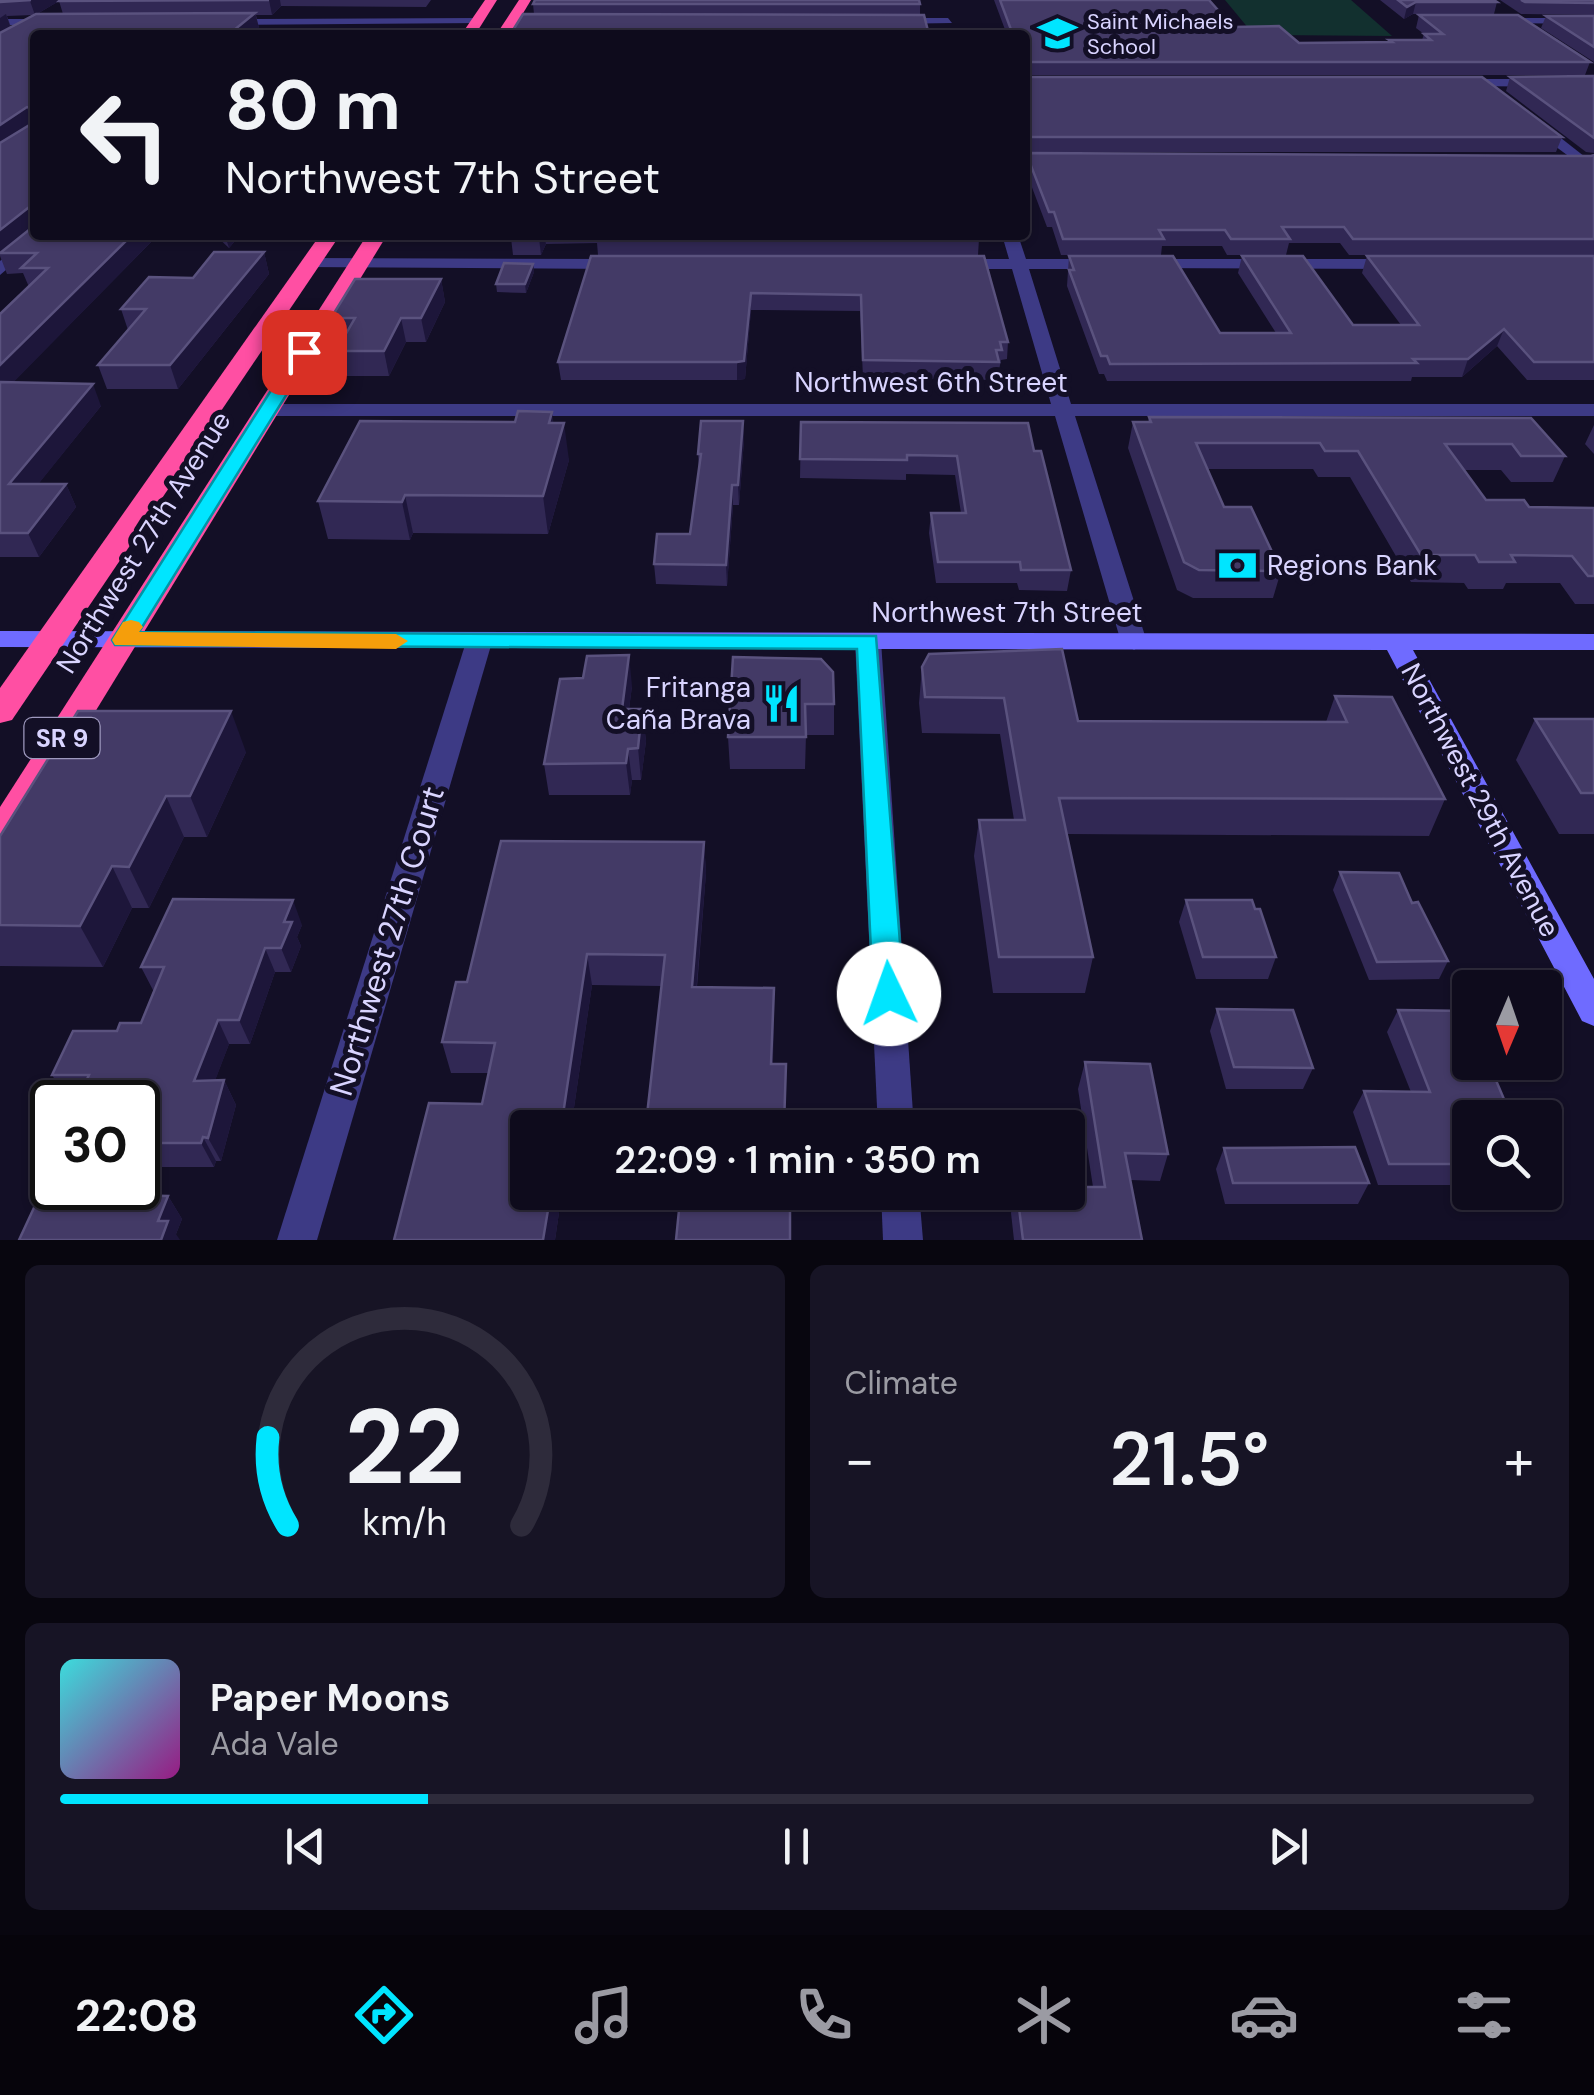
<!DOCTYPE html>
<meta charset="utf-8">
<style>
:root{--surface:#0e0b1c;--page:#171425;--text:#f1f3f6;--muted:#9b9ba3;--line:#2e2b3b;--accent:#00e5ff}
body{margin:0;font-family:"DM Sans",sans-serif;background:var(--page);color:var(--text);height:100vh;display:flex;flex-direction:column;font-size:38px;white-space:nowrap}
*{box-sizing:border-box;margin:0}
p{font-size:32px;color:var(--muted)}
.icon{flex:none;width:55px;height:55px;fill:none;stroke:currentColor;stroke-width:2;stroke-linecap:round;stroke-linejoin:round}
.map{position:relative;height:1240px;overflow:hidden}
.panel{display:flex;flex-direction:column;gap:25px;padding:25px;background:#08060f;flex:1}
.panel>*{flex:none}
.top-card{position:absolute;left:30px;top:30px;width:1000px;height:210px;border-radius:10px;box-shadow:0 2px 8px #0004,0 0 0 2px var(--line);background:#0e0b1c;color:var(--text);overflow:hidden}
.needle{width:65px;rotate:182deg}
.controls{position:absolute;left:1452px;top:970px;display:grid;gap:20px}
.controls a{display:grid;place-items:center;width:110px;height:110px;border-radius:10px;background:var(--surface);box-shadow:0 2px 8px #0004,0 0 0 2px var(--line);font-size:50px}
.speed{position:absolute;left:30px;top:1080px;display:flex;gap:20px;font-size:50px;font-weight:700;text-align:center}
.speed>*{display:grid;place-content:center;width:130px;height:130px;border-radius:50%;background:var(--surface);box-shadow:0 2px 8px #0004,0 0 0 2px var(--line);line-height:1}
.speed .limit{border:5px solid #111;border-radius:15px;background:#fff;color:#111}
.pin{position:absolute;display:grid;place-items:center;width:85px;height:85px;color:#fff;margin:-42px;border-radius:20px;box-shadow:0 5px 15px #0006}
.me{position:absolute;width:110px;margin:-55px;rotate:357deg;stroke-linejoin:round;filter:drop-shadow(0 0 8px #0008)}
.turn{display:flex;align-items:center;gap:35px;height:210px;padding:0 30px;font-size:45px}
.turn .icon{width:130px;height:130px;stroke-width:2.5}
.turn b{display:block;font-size:70px;line-height:85px}
.big{font-size:75px;font-weight:600;line-height:1.1}
.panel .tile{flex:1;display:flex;flex-direction:column;justify-content:center;gap:15px;min-width:0;padding:0 35px;border-radius:15px;background:var(--page)}
.panel .dial{align-items:center;gap:0}
.dial svg{height:260px;overflow:visible;fill:none;stroke:var(--line);stroke-width:7;stroke-linecap:round;text-anchor:middle}
.dial text{fill:var(--text);stroke:none}
.song{display:flex;align-items:center;gap:30px}
.cover{width:120px;height:120px;border-radius:15px;background:linear-gradient(135deg,hsl(180 70% 55%),hsl(310 70% 35%))}
.played{height:10px;border-radius:5px;background:linear-gradient(90deg,var(--accent) 25%,var(--line) 25%)}
.keys{display:flex;justify-content:space-around;direction:ltr}
.heat{display:flex;justify-content:space-between;align-items:center;font-size:55px;direction:ltr}
.panel .tiles{flex:1;display:grid;gap:25px;grid-template-columns:1fr 1fr}
.tile:last-child{grid-column:span 2}
.trip{position:absolute;left:510px;top:1110px;width:575px;height:100px;border-radius:10px;background:var(--surface);box-shadow:0 2px 8px #0004,0 0 0 2px var(--line);font-weight:600;line-height:100px;text-align:center}
.dock{display:flex;height:160px;justify-content:space-around;align-items:center;background:#06040b;color:var(--muted)}
.dock .icon{width:70px;height:70px}
.dock .on{color:var(--accent)}
.dock b{font-size:45px;color:var(--text)}
.map>svg:first-child{display:block}
</style>
<div class="map">
<svg width="1594" height="1240" viewBox="0 0 1594 1240">
<rect width="100%" height="100%" fill="#130f26"/>
<polygon fill="#12302f" points="1225,0 1351,0 1392,36 1254,35"/>
<g fill="none" stroke-linecap="round" stroke-linejoin="round">
<g fill="#3d3a85" fill-rule="evenodd">
<polygon points="477,18 481,23 225,25 219,22 225,19"/>
<polygon points="948,18 952,23 892,24 886,21 892,18"/>
<polygon points="1493,18 1594,18 1594,24 1489,23"/>
<polygon points="0,19 55,19 61,22 55,25 0,25"/>
<polygon points="1460,79 1594,79 1594,87 1456,86 1454,83"/>
<polygon points="1528,120 1538,120 1594,164 1594,175 1528,126"/>
<polygon points="35,231 35,235 47,235 0,275 0,261"/>
<polygon points="1002,235 1018,235 1026,259 1099,259 1107,264 1099,269 1029,269 1071,404 1594,404 1594,416 1075,416 1147,642 1134,650 1121,642 1055,416 268,416 258,410 268,404 1051,404 1012,269 954,269 946,264 954,259 1009,259"/>
<polygon points="310,258 619,259 627,264 619,269 304,267 304,259"/>
<polygon points="1144,259 1399,259 1407,264 1399,269 1138,268 1136,264"/>
<polygon points="868,633 881,641 914,1128 878,1128 855,641"/>
<polygon points="479,634 492,642 317,1240 277,1240 466,642"/>
<polygon points="881,1192 919,1192 923,1240 883,1240"/>
</g>
<polygon fill="#6f6bff" fill-rule="evenodd" points="0,631 1594,634 1594,650 1413,650 1594,979 1594,1026 1582,1021 1387,650 0,647"/>
<g fill="#ff4fa3" fill-rule="evenodd">
<polygon points="485,0 497,0 475,35 461,35"/>
<polygon points="519,0 531,0 510,35 496,35"/>
<polygon points="320,235 340,235 12,720 0,723 0,688"/>
<polygon points="367,235 387,235 13,846 0,850 0,807"/>
</g>
</g>
<g fill="#312854" fill-rule="evenodd">
<path d="M0,0H431L426,7L281,6L272,15H256L259,28L35,35V235H158L13,382L101,406L38,484H66L76,507L39,557H0V314L29,287L23,273L7,274L0,256ZM59,1L63,14H37ZM33,15L11,27L7,16Z"/>
<polygon points="994,0 1209,0 1233,27 1299,43 1388,42 1389,40 1422,40 1424,34 1416,28 1419,15 1590,62 1585,75 1025,75 1025,35 1007,35"/>
<polygon points="1380,0 1494,0 1497,2 1494,14 1413,14 1404,19"/>
<polygon points="1500,0 1594,0 1594,15 1521,14"/>
<polygon points="533,4 920,4 920,14 534,14"/>
<polygon points="1546,16 1594,16 1594,62 1541,28"/>
<polygon points="1594,76 1594,153 1586,152 1506,91 1510,77"/>
<polygon points="1026,77 1562,137 1556,152 1025,152"/>
<polygon points="1026,153 1591,156 1594,155 1594,255 1349,255 1340,243 1289,243 1286,255 1227,255 1222,246 1162,246 1161,255 1061,255 1052,227 1047,227 1025,169"/>
<polygon points="215,235 240,235 229,248"/>
<polygon points="512,235 978,235 979,239 978,255 598,255 597,243 546,244 541,255 513,255 511,238"/>
<polygon points="264,252 269,274 178,389 107,389 98,365 128,330 121,309 193,278"/>
<polygon points="591,256 984,256 1008,342 1007,359 1001,360 997,380 863,378 860,311 751,310 745,379 737,380 561,380 558,362"/>
<polygon points="1069,256 1220,333 1276,333 1238,273 1242,256 1353,325 1401,325 1362,273 1367,256 1594,256 1594,380 1527,380 1497,346 1462,377 1412,377 1411,381 1107,381 1104,374 1099,374 1067,286"/>
<polygon points="533,264 534,272 526,293 497,292 496,284"/>
<polygon points="441,279 445,302 426,342 406,342 389,376 342,376 336,351 341,342 337,342 331,318"/>
<polygon points="1149,417 1531,418 1565,456 1553,482 1511,482 1501,470 1464,470 1486,500 1529,507 1594,508 1594,604 1575,604 1560,583 1506,583 1503,589 1468,589 1464,583 1411,582 1350,477 1318,477 1313,469 1207,469 1224,507 1281,571 1273,598 1193,598 1177,590 1128,448 1133,422 1148,422"/>
<polygon points="743,421 744,440 739,505 733,505 727,586 656,584 654,564 690,534 699,470 698,454"/>
<polygon points="801,422 1034,451 1071,570 1067,591 1019,590 1017,583 936,583 929,533 931,513 961,513 955,475 906,474 906,480 800,478"/>
<polygon points="554,423 569,460 548,534 413,533 410,540 328,539 318,501"/>
<polygon points="1594,425 1594,454 1585,444"/>
<polygon points="821,659 834,704 834,735 806,735 805,769 730,769 728,737"/>
<polygon points="922,667 1078,721 1326,722 1335,696 1445,799 1429,836 1067,834 1093,957 1085,993 993,993 974,856 979,820 1014,820 1000,734 922,733 919,703"/>
<polygon points="632,686 629,709 642,709 646,741 641,780 632,780 630,795 549,795 544,764"/>
<polygon points="1535,719 1594,719 1594,834 1559,834 1516,760"/>
<polygon points="246,752 207,837 184,837 149,908 132,908 103,967 0,966 0,836"/>
<polygon points="501,841 704,842 706,873 697,987 774,988 773,1064 786,1064 785,1128 647,1128 661,986 592,985 571,1128 528,1128 528,1192 562,1192 555,1240 394,1240 429,1103 482,1104 488,1073 451,1073 442,1042 456,982 467,982"/>
<polygon points="1340,872 1412,903 1448,961 1439,979 1369,980 1333,890"/>
<polygon points="1186,900 1255,909 1276,957 1268,979 1196,979 1179,922"/>
<polygon points="302,925 297,937 301,946 291,972 275,972 250,1044 229,1044 215,1080 224,1080 236,1105 221,1161 216,1161 214,1167 147,1167 136,1196 168,1196 182,1219 176,1234 50,1175 46,1168 52,1154 138,1188 138,1102 67,1099 52,1075 117,1031 141,1023 154,992 141,967"/>
<polygon points="1217,1009 1313,1068 1303,1089 1226,1089 1210,1031"/>
<polygon points="1398,1010 1501,1067 1497,1073 1499,1078 1496,1082 1470,1118 1470,1185 1378,1185 1353,1112 1364,1091 1411,1092 1387,1032"/>
<polygon points="1085,1062 1168,1154 1160,1181 1130,1180 1142,1240 1014,1240 1011,1213 1015,1192 1068,1192 1093,1187 1078,1089"/>
<polygon points="1224,1148 1369,1183 1358,1204 1225,1204 1216,1169"/>
</g>
<g fill="#1d163a">
<polygon points="31,0 61,0 35,15 30,1"/>
<polygon points="269,0 280,0 281,6 272,15"/>
<polygon points="1416,2 1413,14 1404,19 1407,7"/>
<polygon points="255,13 259,28 251,35 228,35"/>
<polygon points="6,14 11,29 0,37 0,18"/>
<polygon points="27,107 33,124 0,146 0,125"/>
<polygon points="28,208 35,227 0,254 0,230"/>
<polygon points="132,235 158,235 0,396 0,365"/>
<polygon points="225,235 240,235 229,248"/>
<polygon points="540,235 544,235 546,244 541,255 539,238"/>
<polygon points="264,252 269,274 178,389 170,365"/>
<polygon points="533,264 534,272 526,293 525,284"/>
<polygon points="441,279 445,302 426,342 421,318"/>
<polygon points="751,293 751,310 745,379 737,380 737,362"/>
<polygon points="401,318 406,342 389,376 384,351"/>
<polygon points="1504,329 1497,346 1462,377 1468,359"/>
<polygon points="93,384 101,406 20,507 9,484"/>
<polygon points="552,412 557,448 564,423 569,460 548,534 543,496 549,423"/>
<polygon points="743,421 744,440 739,505 738,485"/>
<polygon points="66,484 76,507 39,557 28,533"/>
<polygon points="732,485 733,505 727,586 726,565"/>
<polygon points="405,495 413,533 410,540 402,502"/>
<polygon points="629,655 632,686 625,741 622,709"/>
<polygon points="642,709 646,741 641,780 638,748"/>
<polygon points="231,711 246,752 207,837 190,796"/>
<polygon points="628,749 632,780 630,795 626,763"/>
<polygon points="166,796 184,837 149,908 129,867"/>
<polygon points="704,842 706,873 694,1017 692,987"/>
<polygon points="112,866 132,908 103,967 80,926"/>
<polygon points="293,900 302,925 297,937 301,946 291,972 281,948 284,922"/>
<polygon points="265,948 275,972 250,1044 239,1020"/>
<polygon points="587,954 592,985 571,1128 561,1128"/>
<polygon points="774,988 774,1018 772,1095 771,1064"/>
<polygon points="218,1020 229,1044 206,1105 194,1081"/>
<polygon points="224,1080 236,1105 221,1161 208,1138"/>
<polygon points="203,1137 216,1161 214,1167 201,1143"/>
<polygon points="138,1151 147,1167 128,1219 113,1195 116,1188 138,1188"/>
<polygon points="551,1192 562,1192 555,1240 543,1240"/>
<polygon points="168,1196 182,1219 176,1234 180,1240 161,1240 158,1221"/>
</g>
<g fill="#433a66" stroke="#5a527e" stroke-width="2.5">
<polygon points="0,0 31,0 0,2"/>
<polygon points="60,0 269,0 59,1"/>
<polygon points="535,0 919,0 920,4 533,4"/>
<polygon points="1000,0 1209,0 1233,27 1279,26 1299,43 1392,42 1389,40 1431,40 1424,34 1443,34 1419,15 1518,15 1590,62 1026,62 1025,66 1025,35 1013,35"/>
<polygon points="1398,0 1494,0 1497,2 1416,2 1407,7"/>
<polygon points="1521,0 1594,0 1594,3 1525,2"/>
<polygon points="255,13 228,35 35,35 35,211 28,208 0,230 0,143 31,124 32,108 27,107 0,125 0,33 36,14"/>
<polygon points="523,14 924,15 929,35 510,35"/>
<polygon points="1546,16 1594,16 1594,47"/>
<polygon points="1025,75 1026,77 1482,77 1562,137 1027,137 1025,140"/>
<polygon points="1594,76 1594,138 1510,77"/>
<polygon points="1026,153 1591,156 1594,155 1594,239 1353,239 1344,227 1282,227 1290,239 1231,239 1225,230 1159,230 1164,239 1063,239 1054,212 1049,212"/>
<polygon points="35,225 35,235 132,235 0,365 0,314 48,268 21,268 37,253 0,253"/>
<polygon points="512,235 540,235 539,238 511,238"/>
<polygon points="597,235 978,235 979,239 596,238"/>
<polygon points="214,252 264,252 170,365 98,365 146,309 121,309 149,277 193,278"/>
<polygon points="591,256 984,256 1008,342 1000,342 1002,350 996,350 999,362 863,360 861,295 751,293 744,361 737,362 558,362"/>
<polygon points="1069,256 1173,256 1220,333 1291,333 1242,256 1303,256 1353,325 1419,325 1367,256 1594,256 1594,362 1534,362 1504,329 1468,359 1413,359 1417,363 1110,364 1107,356 1101,356 1069,270 1074,270"/>
<polygon points="504,263 533,264 525,284 496,284"/>
<polygon points="355,279 441,279 421,318 401,318 384,351 336,351 355,318 331,318"/>
<polygon points="0,382 93,384 9,484 66,484 28,533 0,533"/>
<polygon points="518,411 552,412 549,423 564,423 543,496 405,495 402,502 318,501 360,421 515,422"/>
<polygon points="1149,417 1531,418 1565,456 1521,456 1512,444 1445,444 1486,500 1524,500 1529,507 1594,508 1594,576 1588,576 1572,556 1511,555 1515,562 1479,562 1475,555 1421,555 1358,451 1325,451 1320,443 1196,443 1224,507 1251,507 1281,571 1199,570 1184,562 1133,422 1151,422"/>
<polygon points="701,421 743,421 738,485 732,485 726,565 654,564 657,534 690,534 701,454 698,454"/>
<polygon points="801,422 1028,423 1034,451 1041,451 1071,570 1021,570 1020,562 938,562 931,513 966,513 957,456 907,455 907,460 800,459"/>
<polygon points="1062,649 1078,721 1347,722 1335,696 1392,697 1445,799 1059,798 1093,957 999,957 979,820 1025,820 1004,698 925,697 922,667 929,654"/>
<polygon points="629,655 622,709 642,709 638,748 628,749 626,763 544,764 560,679 583,678 587,656"/>
<polygon points="733,657 821,659 833,672 834,704 805,704 806,737 728,737"/>
<polygon points="78,711 231,711 190,796 166,796 129,867 112,866 80,926 0,925 0,836"/>
<polygon points="1535,719 1594,719 1594,793 1581,793"/>
<polygon points="501,841 704,842 692,987 774,988 771,1064 786,1064 784,1126 646,1124 665,955 587,954 561,1128 528,1128 528,1192 551,1192 543,1240 394,1240 429,1103 482,1104 495,1043 442,1042 456,982 467,982"/>
<polygon points="1340,872 1399,873 1412,903 1418,902 1448,961 1377,962"/>
<polygon points="173,899 293,900 284,922 292,922 281,948 265,948 239,1020 218,1020 194,1081 224,1080 208,1138 203,1137 201,1143 138,1143 138,1102 76,1102 89,1075 52,1075 73,1031 117,1031 120,1023 141,1023 164,967 141,967"/>
<polygon points="1186,900 1252,900 1255,909 1260,909 1276,957 1203,957"/>
<polygon points="1217,1009 1293,1010 1313,1068 1234,1067"/>
<polygon points="1398,1010 1470,1011 1470,1062 1499,1062 1501,1067 1494,1067 1499,1078 1495,1078 1512,1118 1470,1118 1470,1164 1389,1164 1364,1091 1430,1092"/>
<polygon points="1085,1062 1150,1064 1168,1154 1125,1153 1142,1240 1023,1240 1017,1192 1068,1192 1068,1187 1105,1187"/>
<polygon points="1355,1147 1369,1183 1233,1183 1224,1148"/>
<polygon points="52,1154 52,1168 46,1168"/>
<polygon points="52,1169 52,1188 116,1188 113,1195 168,1196 158,1221 168,1221 161,1240 19,1240"/>
<polygon points="680,1200 790,1201 790,1240 676,1240"/>
</g>
<polygon fill="#00e5ff" stroke="#0095a6" stroke-width="2.5" points="298,348 313,352 139,632 876,636 904,994 900,1003 889,1007 878,1003 873,994 857,649 115,645 112,640"/>
<polygon fill="#f59e0b" points="131,620 139,622 143,627 139,632 396,634 408,641 396,649 115,645 112,640 123,622"/>
<defs>
<symbol id="school-bare" viewBox="-9 -9 18 18"><path d="M0-5L7-2L0 1L-7-2ZM-4 1L0 2.5L4 1V4Q0 6-4 4Z" fill="#00e5ff" stroke="#130f26" stroke-width="2.5" paint-order="stroke"/></symbol>
<symbol id="bank-bare" viewBox="-9 -9 18 18"><path d="M-6-4H6V4H-6ZM0-2.3a2.3 2.3 0 1 0 0 4.6a2.3 2.3 0 1 0 0-4.6Z" fill="#00e5ff" stroke="#130f26" stroke-width="2.5" paint-order="stroke"/></symbol>
<symbol id="restaurant-bare" viewBox="-9 -9 18 18"><path d="M-5-6h1v4h1v-4h1v4h1v-4h1v5L-1.5 .5V6h-2V.5L-5-1ZM5-6V6H3V1.5H1.5Q1.5-4 5-6Z" fill="#00e5ff" stroke="#130f26" stroke-width="2.5" paint-order="stroke"/></symbol>
</defs>
<g fill-rule="evenodd">
<use href="#school-bare" x="1030" y="6" width="55" height="55"/>
<use href="#bank-bare" x="1210" y="538" width="55" height="55"/>
<use href="#restaurant-bare" x="754" y="676" width="55" height="55"/>
</g>
<g text-anchor="middle" stroke-width="10" stroke-linejoin="round" paint-order="stroke">
<g font-size="22" fill="#d9d4ff" stroke="#130f26" text-anchor="start">
<text x="1087" y="29">Saint Michaels<tspan x="1087" dy="25">School</tspan></text>
</g>
<rect fill="#130f26" stroke="#9e99be" stroke-width="2.5" x="24.5" y="718" width="75" height="40" rx="8"/>
<g font-size="25" font-weight="bold" fill="#d9d4ff">
<text x="62" y="747">SR 9</text>
</g>
<g font-size="28" fill="#d9d4ff" stroke="#130f26">
<text x="931" y="392">Northwest 6th Street</text>
<text transform="translate(143 542) rotate(-58)" y="10">Northwest 27th Avenue</text>
<text x="1007" y="622">Northwest 7th Street</text>
<text transform="translate(1481 800) rotate(62)" y="10">Northwest 29th Avenue</text>
</g>
<g font-size="28" fill="#d9d4ff" stroke="#130f26" text-anchor="start">
<text x="1267" y="575">Regions Bank</text>
<text x="751" y="697" text-anchor="end">Fritanga<tspan x="751" dy="32">Caña Brava</tspan></text>
</g>
<g font-size="32" fill="#d9d4ff" stroke="#130f26">
<text transform="translate(387 941) rotate(-73)" y="11">Northwest 27th Court</text>
</g>
</g>
</svg>
<div class="controls">
<a><svg class="needle" viewBox="-14 -14 28 28"><path d="M0-13l5 13h-10z" fill="#e53935"/><path d="M0 13l5-13h-10z" fill="#9b9ba3"/></svg></a>
<a><svg class="icon" aria-label="search" viewBox="0 0 24 24"><circle cx="10" cy="10" r="6"/><path d="M15 15l6 6"/></svg></a>
</div>
<div class="speed"><div class="limit">30</div></div>
<div class="pin" style="left:304px;top:352px;background:#d93025"><svg class="icon" aria-label="arrive" viewBox="0 0 24 24"><path d="M6 21V4h12l-3 4 3 4H6"/></svg></div>
<svg class="me" style="left:889px;top:994px" viewBox="-20 -20 40 40"><circle r="19" fill="#fff"/><path d="M0-13L10 11 0 6-10 11z" fill="#00e5ff"/></svg>
<div class="trip">22:09 · 1 min · 350 m</div>
<div class="top-card">
<div class="turn"><svg class="icon" aria-label="left" viewBox="0 0 24 24"><path d="M17 20v-9H6M10 6l-5 5 5 5"/></svg><div><b>80 m</b>Northwest 7th Street</div></div>
</div>
</div>
<section class="panel">
<div class="tiles">
<div class="tile dial"><svg viewBox="0 0 100 80">
<path d="M14 69A42 42 0 1 1 86 69"/>
<path d="M14 69A42 42 0 0 1 8 42" stroke="#00e5ff"/>
<text x="50" y="56" font-size="32" font-weight="700">22</text>
<text x="50" y="72" font-size="11">km/h</text>
</svg></div>
<div class="tile"><p>Climate</p>
<div class="heat"><a>−</a><b class="big">21.5°</b><a>+</a></div>
</div>
<div class="tile">
<div class="song"><i class="cover"></i><div><b>Paper Moons</b><p>Ada Vale</p></div></div>
<div class="played"></div>
<div class="keys"><svg class="icon" aria-label="previous" viewBox="0 0 24 24"><path d="M18 5L8 12l10 7zM5 5v14"/></svg><svg class="icon" aria-label="pause" viewBox="0 0 24 24"><path d="M8 5v14M16 5v14"/></svg><svg class="icon" aria-label="next" viewBox="0 0 24 24"><path d="M6 5l10 7-10 7zM19 5v14"/></svg></div>
</div>
</div>
</section>
<nav class="dock">
<b>22:08</b>
<svg class="icon on" aria-label="directions" viewBox="0 0 24 24"><path d="M12 3l9 9-9 9-9-9zM9 14v-3h6M13 9l2 2-2 2"/></svg>
<svg class="icon" aria-label="music" viewBox="0 0 24 24"><path d="M9 18V5l10-2v13"/><circle cx="6" cy="18" r="3"/><circle cx="16" cy="16" r="3"/></svg>
<svg class="icon" aria-label="phone" viewBox="0 0 24 24"><path d="M5 4h4l2 5-3 2q2 4 5 5l2-3 5 2v4C11 20 4 13 5 4z"/></svg>
<svg class="icon" aria-label="climate" viewBox="0 0 24 24"><path d="M12 3v18M4 7l16 10M4 17L20 7"/></svg>
<svg class="icon" aria-label="car" viewBox="0 0 24 24"><path d="M5 17H2v-5l4-1 3-4h7l3 4 3 1v5h-3M9 17h6M6 11h13"/><circle cx="7" cy="17" r="2"/><circle cx="17" cy="17" r="2"/></svg>
<svg class="icon" aria-label="filters" viewBox="0 0 24 24"><path d="M4 7h16M4 17h16"/><circle cx="9" cy="7" r="2"/><circle cx="15" cy="17" r="2"/></svg>
</nav>
